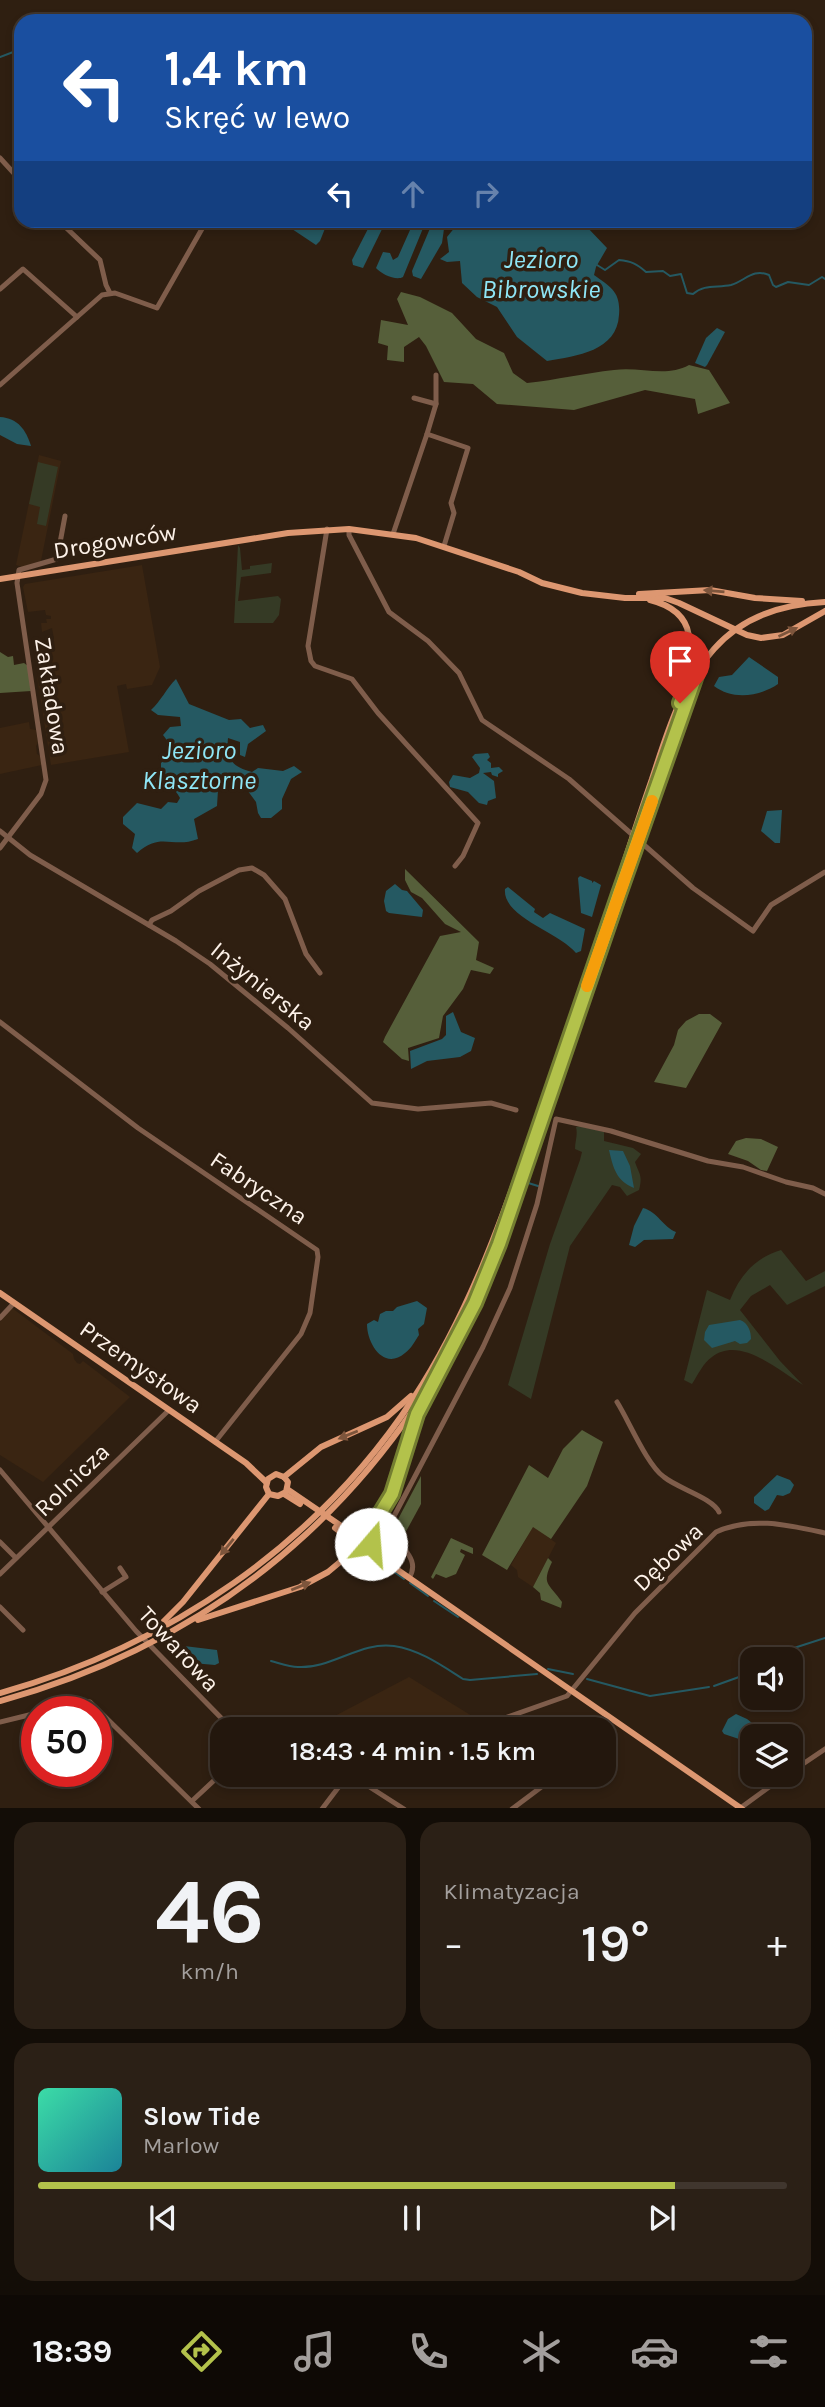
<!DOCTYPE html>
<html lang="pl">
<meta charset="utf-8">
<style>
:root{--surface:#23170d;--page:#2b2016;--text:#f1f3f6;--muted:#a39f9d;--line:#40362e;--accent:#b3c24b}
body{margin:0;font-family:Karla,sans-serif;background:var(--page);color:var(--text);height:100vh;display:flex;flex-direction:column;font-size:26px;white-space:nowrap}
*{box-sizing:border-box;margin:0}
p{font-size:23px;color:var(--muted)}
.icon{flex:none;width:38px;height:38px;fill:none;stroke:currentColor;stroke-width:2;stroke-linecap:round;stroke-linejoin:round}
.map{position:relative;height:1808px;overflow:hidden}
.sheet{display:flex;flex-direction:column;gap:14px;padding:14px;background:#130d07;flex:1}
.sheet>*{flex:none}
.top-card{position:absolute;left:14px;top:14px;width:798px;height:214px;border-radius:21px;box-shadow:0 4px 10px #0003,0 0 0 2px var(--line);background:#1a4fa0;color:#fff;overflow:hidden}
.tools{position:absolute;left:740px;top:1647px;display:grid;gap:14px}
.tools a{display:grid;place-items:center;width:63px;height:63px;border-radius:14px;background:var(--surface);box-shadow:0 4px 10px #0003,0 0 0 2px var(--line);font-size:35px}
.speed{position:absolute;left:21px;top:1696px;display:flex;gap:14px;font-size:35px;font-weight:700;text-align:center}
.speed>*{display:grid;place-content:center;width:91px;height:91px;border-radius:50%;background:var(--surface);box-shadow:0 4px 10px #0003,0 0 0 2px var(--line);line-height:1}
.speed .limit{border:10px solid #d22;background:#fff;color:#111}
.pin{position:absolute;display:grid;place-items:center;width:60px;height:60px;color:#fff;margin:-72px -30px;border-radius:50% 50% 50% 0;rotate:-45deg;box-shadow:0 0 7px #0007}
.pin .icon{rotate:45deg}
.me{position:absolute;width:77px;margin:-38px;rotate:18deg;stroke-linejoin:round;filter:drop-shadow(0 0 5px #0008)}
.turn{display:flex;align-items:center;gap:24px;height:147px;padding:0 35px;font-size:32px}
.turn .icon{width:91px;height:91px;stroke-width:2.5}
.turn b{display:block;font-size:49px;line-height:60px}
.lanes{display:flex;align-items:center;height:66px;padding:0 35px;background:#0003;justify-content:center;gap:35px;direction:ltr}
.lanes .off{opacity:.35}
.big{font-size:52px;font-weight:600;line-height:1.1}
.sheet .card{flex:1;display:flex;flex-direction:column;justify-content:center;gap:10px;min-width:0;padding:0 24px;border-radius:21px;background:var(--page)}
.sheet .dial{align-items:center;gap:0}
.dial b{font-size:91px;line-height:1}
.song{display:flex;align-items:center;gap:21px}
.cover{width:84px;height:84px;border-radius:10px;background:linear-gradient(135deg,hsl(160 70% 55%),hsl(190 70% 35%))}
.played{height:7px;border-radius:4px;background:linear-gradient(90deg,var(--accent) 85%,var(--line) 85%)}
.keys{display:flex;justify-content:space-around;direction:ltr}
.heat{display:flex;justify-content:space-between;align-items:center;font-size:38px;direction:ltr}
.sheet .tiles{flex:1;display:grid;gap:14px;grid-template-columns:1fr 1fr}
.card:last-child{grid-column:span 2}
.trip{position:absolute;left:210px;top:1717px;width:406px;height:70px;border-radius:21px;background:var(--surface);box-shadow:0 4px 10px #0003,0 0 0 2px var(--line);font-weight:600;line-height:70px;text-align:center}
.tab-bar{display:flex;height:112px;justify-content:space-around;align-items:center;background:#0e0905;color:var(--muted)}
.tab-bar .icon{width:49px;height:49px}
.tab-bar .on{color:var(--accent)}
.tab-bar b{font-size:32px;color:var(--text)}
.map>svg:first-child{display:block}
</style>
<div class="map">
<svg width="825" height="1809" viewBox="0 0 825 1809">
<rect width="100%" height="100%" fill="#2f1f11"/>
<g fill="#3a2512">
<polygon points="39,455 61,461 41,561 22,567 16,565"/>
<polygon points="142,565 160,667 152,685 127,689 126,684 117,686 129,752 51,765 37,677 39,673 36,650 51,647 51,641 54,639 52,628 42,632 41,623 47,623 46,619 51,619 51,616 46,615 45,610 28,612 23,587 25,584"/>
<polygon points="29,722 30,729 36,730 38,743 36,746 37,754 40,756 42,765 0,774 0,728"/>
<polygon points="12,1308 73,1354 74,1359 77,1363 80,1364 83,1361 130,1397 43,1482 0,1455 0,1322"/>
<polygon points="533,1526 556,1543 533,1587 518,1577 517,1570 511,1565"/>
<polygon points="409,1677 480,1721 464,1729 310,1729"/>
</g>
<g fill="#353a25">
<polygon points="38,462 58,467 46,526 37,524 40,507 29,504"/>
<polygon points="238,545 240,548 242,570 250,569 250,566 272,563 271,573 241,577 238,601 278,596 281,599 279,615 273,623 234,623"/>
<path d="M580,1126L604,1132V1141L633,1148L641,1154L635,1162C639,1174 643,1175 639,1190L627,1196L620,1187L612,1185L570,1246L531,1399L508,1385L550,1244L580,1160L582,1152L575,1149C575,1141 578,1135 576,1127Z"/>
<path d="M781,1250L806,1281L825,1271V1286L787,1305L770,1285L751,1296L740,1310L780,1361L803,1385C779,1371 740,1335 712,1357C703,1363 698,1375 692,1384L684,1380L707,1290L730,1300C740,1275 755,1258 781,1250Z"/>
</g>
<g fill="#565f3a">
<path d="M401,292L420,297L452,313L476,339L504,353L513,373L527,383C556,380 585,373 614,370C639,366 666,378 689,365L709,370L730,403L698,414L695,399L645,390L574,410L497,404L473,384L444,382L426,346L419,337L404,347V362L387,360L388,346L378,343L381,320L408,325L397,299Z"/>
<polygon points="0,652 8,657 13,656 14,665 24,663 28,666 31,691 0,693"/>
<polygon points="405,869 479,942 476,960 494,968 490,974 471,970 463,989 443,1016 439,1038 408,1048 409,1061 402,1059 383,1042 385,1037 440,936 461,932 445,924 422,898 411,892 405,880"/>
<polygon points="699,1014 710,1014 722,1023 686,1088 654,1082 674,1045 678,1030 686,1021"/>
<polygon points="746,1138 761,1139 778,1147 767,1171 761,1170 748,1161 728,1154 736,1141"/>
<polygon points="582,1430 603,1442 587,1486 551,1539 533,1527 507,1570 482,1555 529,1465 548,1478 563,1449"/>
<polygon points="421,1476 421,1504 403,1537 399,1533 396,1523"/>
<polygon points="451,1538 473,1548 473,1554 461,1549 460,1552 465,1555 456,1574 446,1578 436,1574 433,1579 431,1577"/>
<path d="M548,1558L552,1562C541,1585 549,1583 562,1602L561,1608L541,1600L540,1593L533,1587Z"/>
</g>
<g fill="#255962">
<polygon points="288,221 328,221 320,241 316,245 286,225"/>
<polygon points="372,221 386,221 363,268 353,265 352,260"/>
<path d="M414,221H426L403,277C396,281 381,274 376,268L383,252L390,253L393,260L398,257Z"/>
<path d="M460,221H574L586,226L607,248L596,267L594,275C611,287 621,292 619,315C617,351 577,356 547,361L517,337L497,307L477,297L462,283L460,261L447,262L440,259L449,252L447,237Z"/>
<polygon points="431,226 444,229 442,243 421,279 413,276 412,271"/>
<polygon points="717,328 725,332 707,365 705,367 695,363 706,338"/>
<path d="M0,417C18,418 26,430 31,446L17,444L0,435Z"/>
<path d="M749,657L778,677V684C759,697 732,700 714,686L719,677L732,675Z"/>
<path d="M176,679L189,704L229,720L241,719L250,728L263,725L266,731L248,744L245,757L240,755V742L228,738C226,759 232,767 252,772L258,768L283,771L294,766L302,772L291,779L282,799V809L271,818H261L258,813L256,802L242,783L227,782L218,790L217,806L194,819L198,839C172,849 161,831 137,853L132,848L135,834L123,824V817L137,803L161,809L168,802L177,803L180,798C174,786 166,784 154,783L161,772V763L171,754L169,743L163,735L170,727L181,726L180,717L158,715L151,710C161,701 166,689 176,679Z"/>
<polygon points="488,753 490,757 487,760 491,763 491,768 499,767 503,771 498,774 498,777 492,775 491,772 483,773 494,781 496,798 488,801 487,805 479,803 468,792 450,787 449,782 453,775 470,778 479,773 480,768 472,757 475,754"/>
<polygon points="782,810 780,843 775,843 761,831 767,811"/>
<polygon points="580,876 592,881 592,883 594,881 601,885 592,917 581,913 578,878"/>
<polygon points="395,884 402,890 407,891 423,910 422,917 389,913 386,911 384,901 386,891"/>
<path d="M508,887L535,909L534,912L543,918L550,913L585,929L581,951L576,953C559,932 502,917 505,889Z"/>
<polygon points="453,1012 461,1032 475,1038 471,1051 460,1057 427,1061 411,1069 410,1051 442,1039 446,1035 446,1016"/>
<path d="M609,1150L623,1151L630,1166L634,1188C616,1181 613,1167 609,1150Z"/>
<path d="M643,1208C658,1212 663,1227 676,1232L673,1239L644,1240L635,1247L629,1245L634,1226Z"/>
<path d="M417,1301L427,1308L424,1324L418,1329L419,1335C415,1341 411,1349 405,1353C384,1371 367,1344 367,1324L374,1320L378,1322L380,1314L386,1311H393L397,1307Z"/>
<path d="M740,1320C748,1323 751,1331 751,1339L747,1343L740,1344L735,1341L712,1348L704,1340L705,1332L709,1325Z"/>
<polygon points="777,1475 790,1480 794,1485 790,1493 783,1496 777,1495 769,1509 765,1511 754,1503 754,1497"/>
<polygon points="184,1646 217,1650 219,1663 215,1665 181,1662 172,1649"/>
<polygon points="736,1714 747,1719 767,1735 752,1736 752,1752 748,1751 739,1739 724,1734 722,1731 728,1719"/>
</g>
<g fill="none" stroke-linecap="round" stroke-linejoin="round">
<g stroke="#255962" stroke-width="2">
<polyline points="0,57 21,49"/>
<path d="M597,265L605,270L619,260C631,261 637,264 646,272L663,271L670,276L681,274L687,293L693,294C704,284 717,288 731,285C745,281 753,268 769,275L773,285L776,287L788,282L809,285L822,277L825,279"/>
<polyline points="525,1182 538,1186"/>
<polyline points="393,1571 404,1579"/>
<polyline points="410,1583 428,1596"/>
<polyline points="434,1601 458,1617"/>
<polyline points="794,1648 825,1638"/>
<polyline points="772,1659 781,1654"/>
<path d="M271,1661C279,1663 289,1667 298,1667C331,1669 361,1641 394,1646C420,1650 441,1665 463,1679L470,1680L537,1674"/>
<polyline points="548,1669 573,1674"/>
<polyline points="741,1676 752,1670"/>
<polyline points="587,1679 650,1696 709,1687"/>
<polyline points="714,1686 739,1677"/>
</g>
<g stroke="#7f5d4b" stroke-width="5">
<polyline points="0,158 21,181"/>
<polyline points="58,220 100,260 106,285 110,293"/>
<polyline points="0,289 23,269 77,317"/>
<polyline points="0,385 102,295 115,293 157,308 207,220"/>
<polyline points="414,398 436,404"/>
<polyline points="427,434 436,404 436,375"/>
<polyline points="327,529 308,646 311,661 315,666 352,679 378,713 478,823 463,856 455,866"/>
<polyline points="349,529 349,535 389,612 428,641 459,673 482,720 569,779 693,888 753,931 771,905 825,872"/>
<polyline points="393,534 427,434 468,448 451,503 454,513 444,546"/>
<polyline points="0,831 30,855 176,941 210,964 288,1028 372,1103 418,1109 491,1103 516,1110"/>
<polyline points="0,848 41,794 46,780 17,583 19,570 57,559 65,516"/>
<polyline points="149,925 152,920 171,911 199,891 239,870 252,868 264,875 285,899 306,954 320,973"/>
<polyline points="0,1022 138,1128 317,1250 318,1257 310,1313 301,1334 215,1442"/>
<polyline points="0,1318 14,1303"/>
<path d="M617,1402C629,1421 647,1465 664,1477C677,1488 713,1498 719,1512"/>
<polyline points="0,1470 136,1631 232,1729"/>
<polyline points="0,1542 16,1558"/>
<polyline points="0,1574 169,1410"/>
<path d="M409,1578C424,1555 388,1543 392,1520L483,1347L510,1288L537,1204L556,1119L611,1131L708,1161L743,1167L786,1182L813,1188L825,1194"/>
<polyline points="102,1592 126,1577 120,1568"/>
<polyline points="0,1607 23,1630"/>
<polyline points="40,1712 76,1700 90,1702 199,1809"/>
<polyline points="0,1722 37,1713"/>
<path d="M474,1729L567,1696L635,1613L716,1532C751,1516 788,1525 825,1533"/>
<polyline points="791,1772 825,1749"/>
<polyline points="343,1774 365,1784 404,1809"/>
<polyline points="365,1784 375,1774"/>
<polyline points="192,1801 222,1773"/>
<polyline points="322,1809 347,1776"/>
<polyline points="512,1809 548,1782"/>
<polyline points="739,1809 787,1774"/>
</g>
<g stroke="#dd9771" stroke-width="6">
<polyline points="0,579 288,533 349,529 416,538 519,572 542,583 582,593 625,598 665,598 679,603 747,635 761,638 783,635 825,611"/>
<polyline points="639,594 710,590 755,598 802,601"/>
<path d="M650,600C706,614 689,657 679,697"/>
<polyline points="0,1293 246,1463 266,1482"/>
<polyline points="284,1477 321,1447 387,1417 411,1396"/>
<polyline points="287,1489 353,1534"/>
<polyline points="269,1494 266,1487 268,1479 276,1474 284,1477"/>
<polyline points="269,1494 278,1496 286,1492 288,1482 284,1477"/>
<polyline points="284,1494 300,1504"/>
<polyline points="335,1528 349,1539"/>
<path d="M367,1535C378,1518 390,1501 397,1482C406,1458 408,1432 419,1408"/>
<polyline points="371,1547 392,1566 742,1809"/>
<polyline points="352,1552 361,1555 369,1550 371,1540 367,1535"/>
<polyline points="352,1552 349,1546 351,1537 358,1532 367,1535"/>
<polyline points="198,1620 300,1587 328,1572 352,1552"/>
<polyline points="156,1629 183,1602 269,1494"/>
<path d="M0,1693C168,1646 317,1545 413,1399C470,1312 503,1216 537,1119C563,1043 590,967 615,891C627,854 639,816 652,779C667,733 681,685 714,649C743,616 783,604 825,602"/>
<path d="M0,1701C240,1635 410,1474 500,1244L695,679"/>
</g>
</g>
<defs><path id="oneway-solid" d="M-6-.8H1V-3.2L6.5 0L1 3.2V.8H-6Z" transform="scale(1.75)"/></defs>
<g fill="#7d553c">
<use href="#oneway-solid" transform="translate(714 591) rotate(-175)"/>
<use href="#oneway-solid" transform="translate(788 632) rotate(-25)"/>
<use href="#oneway-solid" transform="translate(348 1435) rotate(158)"/>
<use href="#oneway-solid" transform="translate(227 1547) rotate(129)"/>
<use href="#oneway-solid" transform="translate(301 1586) rotate(-22)"/>
</g>
<g fill="none" stroke-linecap="round" stroke-linejoin="round">
<defs>
<polyline id="route" points="371,1544 367,1535 392,1494 417,1414 475,1303 499,1244 619,894 699,667 687,686 680,703"/>
</defs>
<use href="#route" stroke="#747e31" stroke-width="18"/>
<use href="#route" stroke="#b3c24b" stroke-width="12"/>
<polyline stroke="#f59e0b" stroke-width="12" points="587,986 652,801"/>
</g>
<g text-anchor="middle" stroke-width="7" stroke-linejoin="round" paint-order="stroke">
<g font-size="24" fill="#fdf2e9" stroke="#2f1f11">
<text transform="translate(115 541) rotate(-9)" y="8">Drogowców</text>
<text transform="translate(52 696) rotate(81)" y="8">Zakładowa</text>
<text transform="translate(263 986) rotate(39)" y="8">Inżynierska</text>
<text transform="translate(259 1188) rotate(34)" y="8">Fabryczna</text>
<text transform="translate(141 1367) rotate(35)" y="8">Przemysłowa</text>
<text transform="translate(72 1480) rotate(-44)" y="8">Rolnicza</text>
<text transform="translate(668 1557) rotate(-44)" y="8">Dębowa</text>
<text transform="translate(179 1649) rotate(47)" y="8">Towarowa</text>
</g>
<g font-size="26" font-style="italic" fill="#8fe6f6" stroke="#2f1f11">
<text x="541" y="268">Jezioro<tspan x="541" dy="30">Bibrowskie</tspan></text>
<text x="199" y="759">Jezioro<tspan x="199" dy="30">Klasztorne</tspan></text>
</g>
</g>
</svg>
<div class="tools">
<a><svg class="icon" aria-label="sound" viewBox="0 0 24 24"><path d="M4 9h4l5-4v14l-5-4H4zM17 9q2 3 0 6"/></svg></a>
<a><svg class="icon" aria-label="layers" viewBox="0 0 24 24"><path d="M12 4l9 5-9 5-9-5zM3 14l9 5 9-5"/></svg></a>
</div>
<div class="speed"><div class="limit">50</div></div>
<div class="pin" style="left:680px;top:703px;background:#d93025"><svg class="icon" aria-label="arrive" viewBox="0 0 24 24"><path d="M6 21V4h12l-3 4 3 4H6"/></svg></div>
<svg class="me" style="left:371px;top:1544px" viewBox="-20 -20 40 40"><circle r="19" fill="#fff"/><path d="M0-13L10 11 0 6-10 11z" fill="#b3c24b"/></svg>
<div class="trip">18:43 · 4 min · 1.5 km</div>
<div class="top-card">
<div class="turn"><svg class="icon" aria-label="left" viewBox="0 0 24 24"><path d="M17 20v-9H6M10 6l-5 5 5 5"/></svg><div><b>1.4 km</b>Skręć w lewo</div></div>
<div class="lanes"><svg class="icon" aria-label="left" viewBox="0 0 24 24"><path d="M17 20v-9H6M10 6l-5 5 5 5"/></svg><svg class="icon off" aria-label="ahead" viewBox="0 0 24 24"><path d="M12 20V5M6 11l6-6 6 6"/></svg><svg class="icon off" aria-label="right" viewBox="0 0 24 24"><path d="M7 20v-9h11M14 6l5 5-5 5"/></svg></div>
</div>
</div>
<section class="sheet">
<div class="tiles">
<div class="card dial"><b>46</b><p>km/h</p></div>
<div class="card"><p>Klimatyzacja</p>
<div class="heat"><a>−</a><b class="big">19°</b><a>+</a></div>
</div>
<div class="card">
<div class="song"><i class="cover"></i><div><b>Slow Tide</b><p>Marlow</p></div></div>
<div class="played"></div>
<div class="keys"><svg class="icon" aria-label="previous" viewBox="0 0 24 24"><path d="M18 5L8 12l10 7zM5 5v14"/></svg><svg class="icon" aria-label="pause" viewBox="0 0 24 24"><path d="M8 5v14M16 5v14"/></svg><svg class="icon" aria-label="next" viewBox="0 0 24 24"><path d="M6 5l10 7-10 7zM19 5v14"/></svg></div>
</div>
</div>
</section>
<nav class="tab-bar">
<b>18:39</b>
<svg class="icon on" aria-label="directions" viewBox="0 0 24 24"><path d="M12 3l9 9-9 9-9-9zM9 14v-3h6M13 9l2 2-2 2"/></svg>
<svg class="icon" aria-label="music" viewBox="0 0 24 24"><path d="M9 18V5l10-2v13"/><circle cx="6" cy="18" r="3"/><circle cx="16" cy="16" r="3"/></svg>
<svg class="icon" aria-label="phone" viewBox="0 0 24 24"><path d="M5 4h4l2 5-3 2q2 4 5 5l2-3 5 2v4C11 20 4 13 5 4z"/></svg>
<svg class="icon" aria-label="climate" viewBox="0 0 24 24"><path d="M12 3v18M4 7l16 10M4 17L20 7"/></svg>
<svg class="icon" aria-label="car" viewBox="0 0 24 24"><path d="M5 17H2v-5l4-1 3-4h7l3 4 3 1v5h-3M9 17h6M6 11h13"/><circle cx="7" cy="17" r="2"/><circle cx="17" cy="17" r="2"/></svg>
<svg class="icon" aria-label="filters" viewBox="0 0 24 24"><path d="M4 7h16M4 17h16"/><circle cx="9" cy="7" r="2"/><circle cx="15" cy="17" r="2"/></svg>
</nav>
